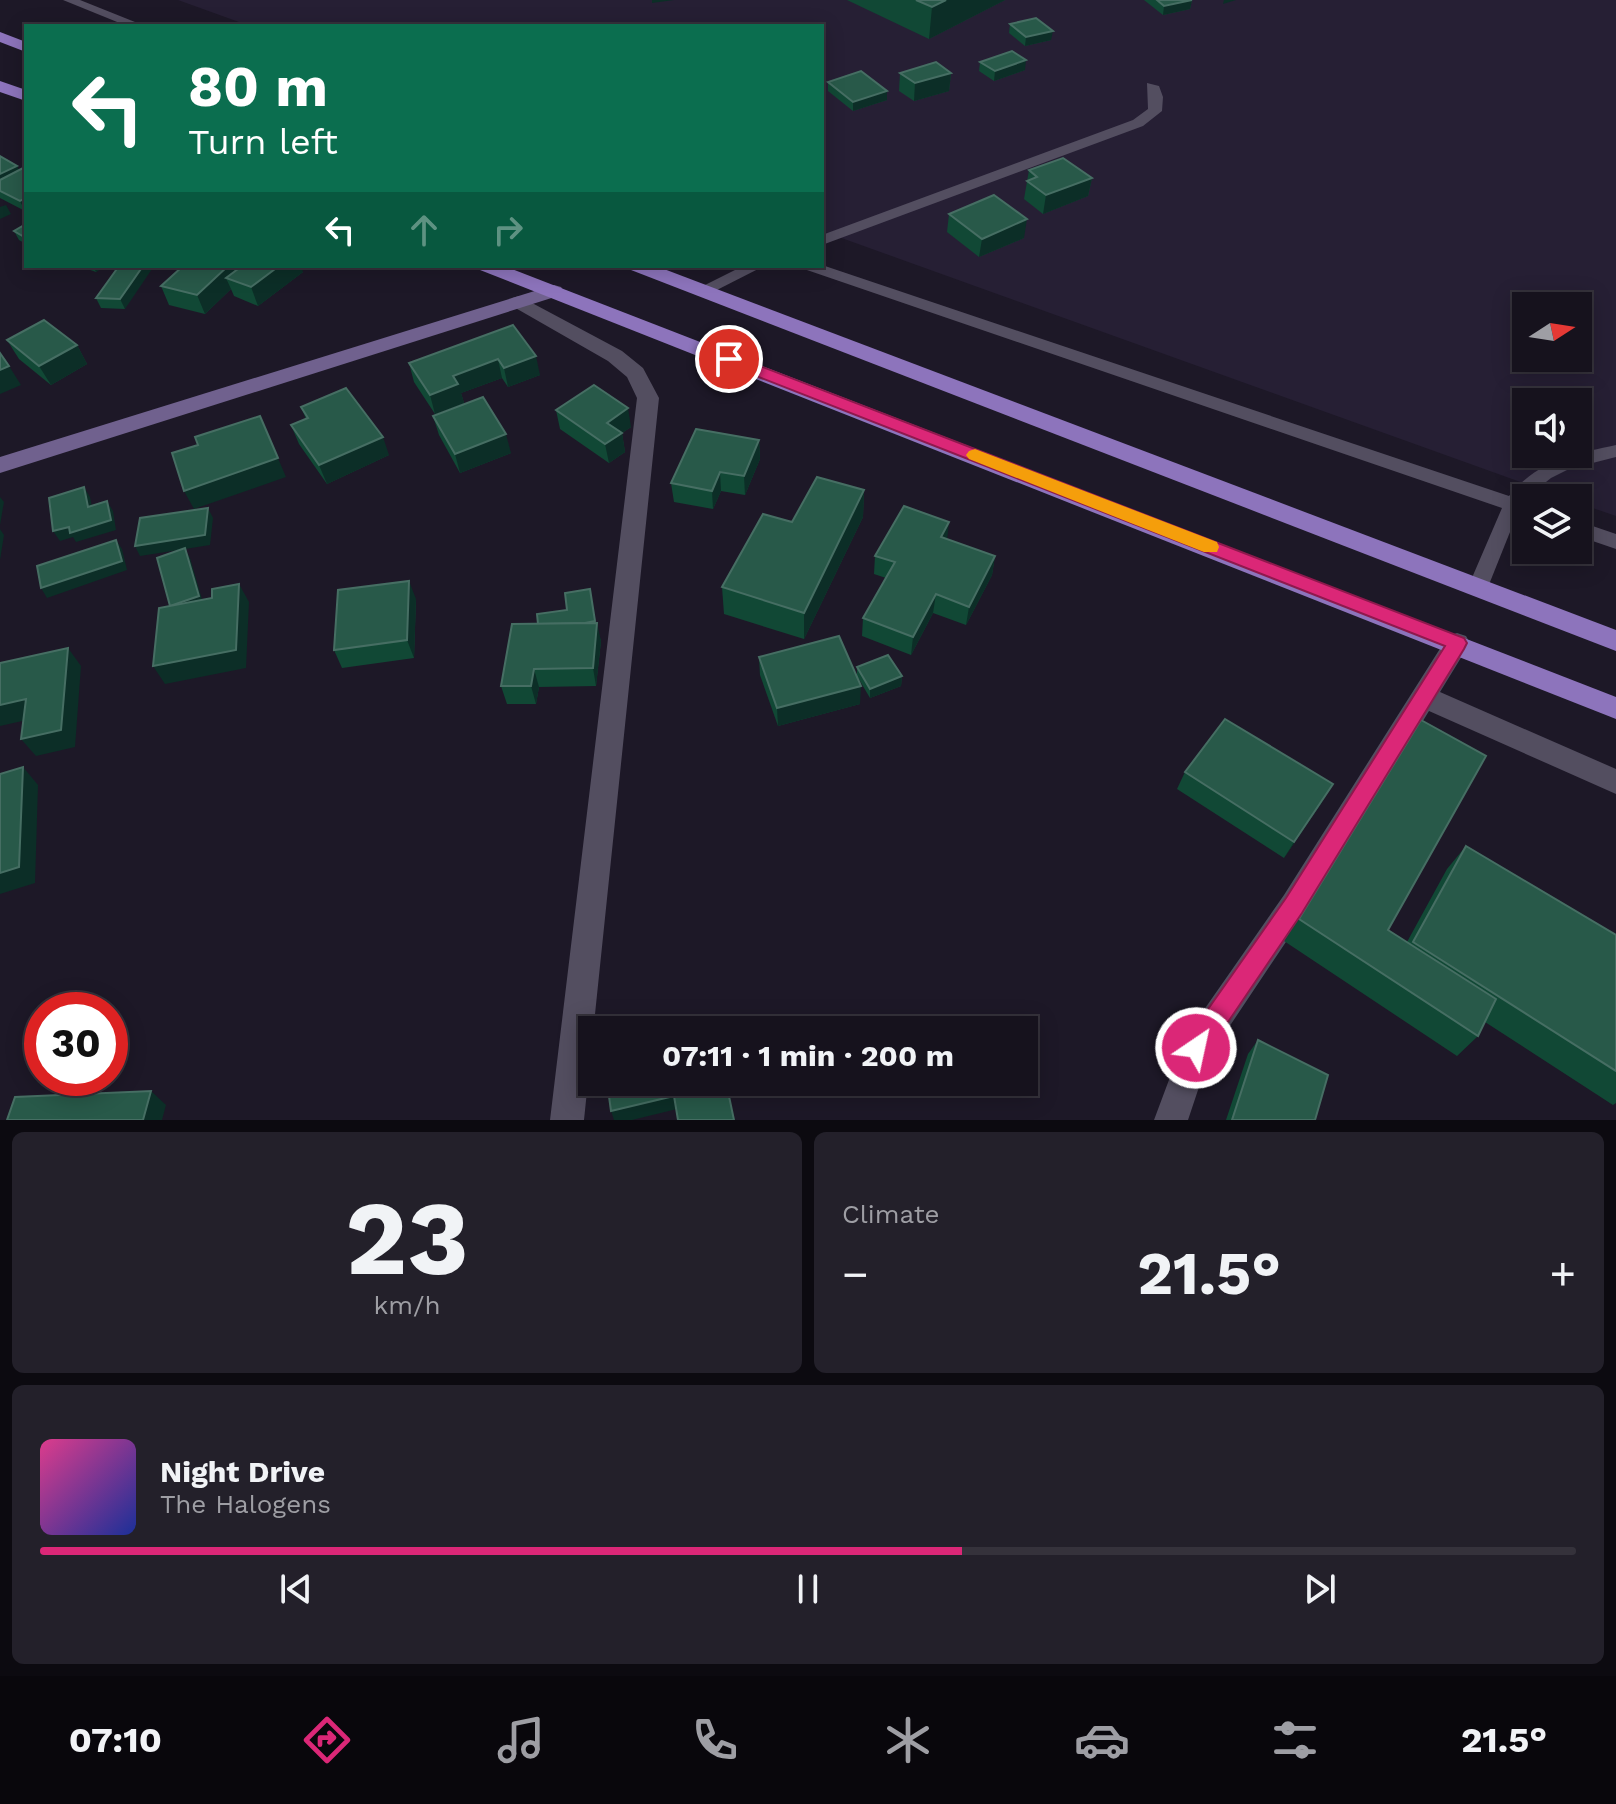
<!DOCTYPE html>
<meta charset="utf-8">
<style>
:root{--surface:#16121d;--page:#23202a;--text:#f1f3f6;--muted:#9e9ea4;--line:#35323b;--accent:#db2777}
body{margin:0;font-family:"Work Sans",sans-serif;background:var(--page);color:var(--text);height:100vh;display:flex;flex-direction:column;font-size:30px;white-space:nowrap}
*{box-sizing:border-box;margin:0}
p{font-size:26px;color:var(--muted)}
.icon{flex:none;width:44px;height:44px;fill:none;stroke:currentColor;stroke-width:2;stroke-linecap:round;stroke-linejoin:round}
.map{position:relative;height:1120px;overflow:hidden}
.details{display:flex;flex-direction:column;gap:12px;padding:12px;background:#0c0a10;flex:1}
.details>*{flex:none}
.top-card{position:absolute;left:24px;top:24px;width:800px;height:244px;border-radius:0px;box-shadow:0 4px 20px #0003,0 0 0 2px var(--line);background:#0b6e4f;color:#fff;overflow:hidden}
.needle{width:52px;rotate:78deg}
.buttons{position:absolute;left:1512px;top:292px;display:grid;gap:16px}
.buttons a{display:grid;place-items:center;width:80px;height:80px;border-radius:0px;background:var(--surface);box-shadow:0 4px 20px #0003,0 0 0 2px var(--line);font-size:40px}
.speed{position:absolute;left:24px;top:992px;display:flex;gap:16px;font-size:40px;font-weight:700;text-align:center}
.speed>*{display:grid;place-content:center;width:104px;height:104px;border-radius:50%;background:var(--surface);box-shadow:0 4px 20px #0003,0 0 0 2px var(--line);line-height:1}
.speed .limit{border:12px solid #d22;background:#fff;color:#111}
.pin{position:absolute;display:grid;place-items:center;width:68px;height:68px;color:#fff;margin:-34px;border:4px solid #fff;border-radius:50%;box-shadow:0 2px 8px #0007}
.me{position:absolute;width:88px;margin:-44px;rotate:34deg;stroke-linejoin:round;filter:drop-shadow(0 0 6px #0008)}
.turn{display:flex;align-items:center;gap:28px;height:168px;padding:0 32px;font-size:36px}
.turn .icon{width:104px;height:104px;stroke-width:2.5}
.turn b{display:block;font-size:56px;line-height:68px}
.lanes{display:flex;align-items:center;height:76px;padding:0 32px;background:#0003;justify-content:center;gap:40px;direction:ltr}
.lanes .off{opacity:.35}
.big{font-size:60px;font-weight:700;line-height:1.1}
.details .tile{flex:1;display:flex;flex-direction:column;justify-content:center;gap:12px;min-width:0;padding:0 28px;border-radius:12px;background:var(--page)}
.details .dial{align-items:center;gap:0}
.dial b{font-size:104px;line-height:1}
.song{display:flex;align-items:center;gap:24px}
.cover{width:96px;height:96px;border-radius:12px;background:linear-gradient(135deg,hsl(330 70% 55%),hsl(230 70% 35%))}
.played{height:8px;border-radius:4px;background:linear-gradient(90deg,var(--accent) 60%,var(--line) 60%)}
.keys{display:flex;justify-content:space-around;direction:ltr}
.heat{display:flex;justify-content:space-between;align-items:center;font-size:44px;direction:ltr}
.details .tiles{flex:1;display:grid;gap:12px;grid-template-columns:1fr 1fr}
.tile:last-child{grid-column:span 2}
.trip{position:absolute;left:578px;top:1016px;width:460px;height:80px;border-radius:0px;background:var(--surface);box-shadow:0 4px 20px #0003,0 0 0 2px var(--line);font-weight:700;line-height:80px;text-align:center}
.tabs{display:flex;height:128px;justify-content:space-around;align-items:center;background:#09070c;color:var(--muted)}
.tabs .icon{width:56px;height:56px}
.tabs .current{color:var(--accent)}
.tabs b{font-size:36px;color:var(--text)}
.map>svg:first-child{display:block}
</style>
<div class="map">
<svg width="1616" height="1120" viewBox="0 0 1616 1120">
<rect width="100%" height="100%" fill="#1d1827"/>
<path fill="#261f34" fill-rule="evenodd" d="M178,0H1616V516L1578,503V498H1565L822,231V26H250ZM1526,306H1578V358H1526ZM1526,402H1578V454H1526Z"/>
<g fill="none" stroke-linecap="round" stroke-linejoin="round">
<g fill="#534e60" fill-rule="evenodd">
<polygon points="63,0 80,0 145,26 127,26"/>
<polygon points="1147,83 1159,86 1163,97 1162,111 1143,126 822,245 822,235 1133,120 1148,109"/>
<path d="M822,265L1509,496C1538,460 1574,454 1616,445V457L1569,469L1551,478L1526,498V516L1518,514L1516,517L1488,587L1485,593H1471L1468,587L1502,508L804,269L802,266Z"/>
<polygon points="743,266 764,266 711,293 699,293 697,289"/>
<polygon points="1578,521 1616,534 1616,549 1578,536"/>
</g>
<g fill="#534e60" fill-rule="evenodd">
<polygon points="519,296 622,351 643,368 659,398 584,1120 550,1120 637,398 627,377 608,361 512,306 509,302 512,298"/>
<polygon points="1457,633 1466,636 1470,643 1440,692 1616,769 1616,794 1429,711 1304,915 1209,1057 1188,1120 1154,1120 1185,1037 1284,895 1448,636"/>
</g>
<polygon fill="#70618e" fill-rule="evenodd" points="554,285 561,287 564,291 561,295 0,473 0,457"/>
<g fill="#8d74bc" fill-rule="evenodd">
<polygon points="0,32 26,42 26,52 0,42"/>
<polygon points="0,81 26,90 26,101 0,92"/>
<polygon points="477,266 504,266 1616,697 1616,719 480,270"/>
<polygon points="628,266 656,266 1616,630 1616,651 631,270"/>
</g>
</g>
<g fill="#114835">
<polygon points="847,0 1005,0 929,39"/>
<polygon points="1144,0 1192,0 1190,9 1163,15"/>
<polygon points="1010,24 1051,40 1025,46 1009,33"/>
<polygon points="980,62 1025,70 994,81 979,71"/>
<polygon points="900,73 951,73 949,91 914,101 899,91"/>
<polygon points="828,82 887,91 887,100 853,111 828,91"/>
<polygon points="0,156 25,211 0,198"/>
<polygon points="1029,170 1092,178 1088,196 1043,214 1024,199"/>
<polygon points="949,214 1024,238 979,257 947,232"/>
<polygon points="26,224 26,244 19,240 14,231"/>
<polygon points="79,266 104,266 96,272"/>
<polygon points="119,266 125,309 101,308 96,298"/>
<polygon points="183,266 303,272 258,306 234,296 231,289 205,314 169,305 161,286"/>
<polygon points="513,325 540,375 508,387 502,378 461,393 464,403 435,414 414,382 409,363"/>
<polygon points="7,340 77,345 87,364 51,385 19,359"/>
<polygon points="301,407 389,455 327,484 299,444 291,425 306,419"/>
<polygon points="556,410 631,427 622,433 625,452 609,463 560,429"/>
<polygon points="433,416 511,453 460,473 439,435"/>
<polygon points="759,440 760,459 745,495 721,491 713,509 674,502 671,483"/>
<polygon points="864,490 863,517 804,639 724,614 722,587"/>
<polygon points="947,539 995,556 992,575 966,625 933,613 911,655 862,636 863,618 886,578 874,574 875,556"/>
<polygon points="590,589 595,623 601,641 596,686 539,687 536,704 507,704 501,686 538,624 567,610"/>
<polygon points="416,599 414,658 342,668 334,650"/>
<polygon points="759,657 860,704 778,726 760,675"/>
<polygon points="857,667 902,676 901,686 870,698 857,676"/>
<polygon points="1421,720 1388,930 1407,942 1447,869 1466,846 1616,935 1616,1103 1613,1105 1485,1022 1478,1036 1457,1056 1284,941"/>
<polygon points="1185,772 1322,802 1284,858 1177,789"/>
<polygon points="1258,1040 1315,1120 1226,1120 1248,1054"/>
</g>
<g fill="#0c2e27">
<polygon points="652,0 674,0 652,3"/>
<polygon points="946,0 1005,0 929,39 932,7"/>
<polygon points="1192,0 1190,9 1163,15 1164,6"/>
<polygon points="1224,0 1236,0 1223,4"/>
<polygon points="1053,31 1051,40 1025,46 1026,37"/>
<polygon points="1026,60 1025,70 994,81 995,71"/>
<polygon points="951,73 949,91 914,101 915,83"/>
<polygon points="887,91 887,100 853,111 853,102"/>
<polygon points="17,166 22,175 0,180 0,174"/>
<polygon points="1092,178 1088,196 1043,214 1046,195"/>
<polygon points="26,198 26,210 25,211 20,201"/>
<polygon points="6,205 11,214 0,219 0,207"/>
<polygon points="1027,219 1024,238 979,257 982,239"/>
<polygon points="93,266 104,266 96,272"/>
<polygon points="143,266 154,266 125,309 120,299"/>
<polygon points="228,266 251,266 226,278 231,289 205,314 197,295"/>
<polygon points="279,266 301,266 303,272 258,306 251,287"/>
<polygon points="77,345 87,364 51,385 39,366"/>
<polygon points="536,356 540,375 508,387 504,368"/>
<polygon points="498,359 502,378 461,393 464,403 435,414 430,395 453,376"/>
<polygon points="9,366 21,385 0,394 0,370"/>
<polygon points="628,408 631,427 622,433 625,452 609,463 605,444 607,423"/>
<polygon points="260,416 286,477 194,509 184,491"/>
<polygon points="506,434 511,453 460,473 455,454"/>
<polygon points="383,437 389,455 327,484 319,465"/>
<polygon points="759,440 760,459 745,495 744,476"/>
<polygon points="720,472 721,491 713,509 712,491"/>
<polygon points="84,487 90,497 94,517 88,507"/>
<polygon points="864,490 863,517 804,639 804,613"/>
<polygon points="0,497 4,502 0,525"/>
<polygon points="107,501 113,511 116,530 76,542 73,537 60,541 53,531"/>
<polygon points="208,508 213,518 210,545 185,549 190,558 204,606 176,616 185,549 140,556 135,546"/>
<polygon points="949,522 947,541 941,537"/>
<polygon points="0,529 4,535 0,560"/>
<polygon points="116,540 122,549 127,570 47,598 41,588"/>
<polygon points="995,556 992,575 966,625 969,607"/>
<polygon points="409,581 416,599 414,658 407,640"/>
<polygon points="239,584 249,602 246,668 165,684 153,666"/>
<polygon points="936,594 933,613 911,655 913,637"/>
<polygon points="597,623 601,641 596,686 593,668"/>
<polygon points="68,648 81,666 75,747 36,756 21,739"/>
<polygon points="534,669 539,687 536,704 531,686"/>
<polygon points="902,676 901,686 870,698 870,689"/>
<polygon points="861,686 860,704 778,726 777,708"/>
<polygon points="26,699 40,717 0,726 0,705"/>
<polygon points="23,767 38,785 35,883 0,894 0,873"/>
<polygon points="1333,784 1322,802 1284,858 1294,842"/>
<polygon points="151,1091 166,1105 162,1120 143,1120"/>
<polygon points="674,1096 677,1109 632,1120 614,1120 611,1111"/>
</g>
<g fill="#285949" stroke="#466e63" stroke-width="2">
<polygon points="916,0 946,0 932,7"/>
<polygon points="1157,0 1192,0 1164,6"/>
<polygon points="1036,18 1053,31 1026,37 1010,24"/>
<polygon points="1012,51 1026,60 995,71 980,62"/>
<polygon points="936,62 951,73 915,83 900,73"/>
<polygon points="861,71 887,91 853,102 828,82"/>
<polygon points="0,156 17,166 0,174"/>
<polygon points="1063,158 1092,178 1046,195 1027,181 1037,177 1029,170"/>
<polygon points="25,167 26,168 26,198 20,201 0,191 0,180"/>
<polygon points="994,195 1027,219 982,239 949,214"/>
<polygon points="26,224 26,238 14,231"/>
<polygon points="119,266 143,266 120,299 96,298"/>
<polygon points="183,266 228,266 197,295 161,286"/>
<polygon points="242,266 279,266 251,287 226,278"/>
<polygon points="44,320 77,345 39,366 7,340"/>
<polygon points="513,325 536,356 504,368 498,359 453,376 458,384 430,395 409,363"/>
<polygon points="0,353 9,366 0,370"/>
<polygon points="594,385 628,408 607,423 622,433 605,444 556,410"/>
<polygon points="346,388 383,437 319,465 291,425 308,418 301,407"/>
<polygon points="483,397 506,434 455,454 433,416"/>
<polygon points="260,416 278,458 184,491 172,453 198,445 195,437"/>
<polygon points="696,429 759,440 744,476 720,472 712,491 671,483"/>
<polygon points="817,477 864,490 804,613 722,587 763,514 792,522"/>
<polygon points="84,487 88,507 107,501 111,520 70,533 69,527 53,531 49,498"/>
<polygon points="904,506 949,522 941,537 995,556 969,607 936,594 913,637 863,618 895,562 875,556"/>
<polygon points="208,508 205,535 135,546 140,518"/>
<polygon points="116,540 122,561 41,588 37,566"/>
<polygon points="185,548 199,596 170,606 157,558"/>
<polygon points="409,581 407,640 334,650 338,590"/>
<polygon points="239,584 236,650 153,666 159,608 212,598 212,589"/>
<polygon points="590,589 595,621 585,623 538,624 537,614 567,610 565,593"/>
<polygon points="597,623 593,668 534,669 531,686 501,686 512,624"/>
<polygon points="839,636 861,686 777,708 759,657"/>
<polygon points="68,648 61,730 21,739 26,699 0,705 0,663"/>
<polygon points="888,655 902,676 870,689 857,667"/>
<polygon points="1225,719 1333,784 1294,842 1185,772"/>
<polygon points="1421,720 1486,756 1388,930 1496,999 1478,1036 1299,919"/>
<polygon points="23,767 19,867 0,873 0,774"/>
<polygon points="1466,846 1616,935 1616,1071 1413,942"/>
<polygon points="1258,1040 1328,1075 1315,1120 1232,1120"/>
<polygon points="607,1082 726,1082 734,1120 678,1120 674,1096 611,1111"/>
<polygon points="151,1091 143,1120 7,1120 15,1097"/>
</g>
<polygon fill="#db2777" stroke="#8e194d" stroke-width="2" points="729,354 1464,638 1467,643 1464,649 1302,913 1205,1056 1196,1060 1187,1056 1184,1048 1187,1039 1286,898 1445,646 723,363 721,359"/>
<polygon fill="#f59e0b" points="975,449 1217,542 1219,547 1217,552 1204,552 969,459 966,455 969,451"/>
</svg>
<div class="buttons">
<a><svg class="needle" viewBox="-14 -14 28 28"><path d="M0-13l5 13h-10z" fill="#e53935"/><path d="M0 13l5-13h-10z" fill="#9e9ea4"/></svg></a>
<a><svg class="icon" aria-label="sound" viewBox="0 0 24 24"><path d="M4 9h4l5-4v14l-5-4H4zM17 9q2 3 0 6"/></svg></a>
<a><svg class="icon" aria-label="layers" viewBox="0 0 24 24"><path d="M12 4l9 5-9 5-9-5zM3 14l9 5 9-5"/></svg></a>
</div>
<div class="speed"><div class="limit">30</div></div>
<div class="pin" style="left:729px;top:359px;background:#d93025"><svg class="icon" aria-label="arrive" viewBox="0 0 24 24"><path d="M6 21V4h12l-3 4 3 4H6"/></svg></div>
<svg class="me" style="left:1196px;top:1048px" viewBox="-20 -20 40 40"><circle r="17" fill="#db2777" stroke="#fff" stroke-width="3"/><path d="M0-11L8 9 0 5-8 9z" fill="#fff"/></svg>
<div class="trip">07:11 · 1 min · 200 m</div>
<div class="top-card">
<div class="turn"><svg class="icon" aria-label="left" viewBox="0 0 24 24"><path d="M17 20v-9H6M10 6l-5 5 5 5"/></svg><div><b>80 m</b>Turn left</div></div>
<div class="lanes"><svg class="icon" aria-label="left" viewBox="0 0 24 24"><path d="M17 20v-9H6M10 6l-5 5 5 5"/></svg><svg class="icon off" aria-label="ahead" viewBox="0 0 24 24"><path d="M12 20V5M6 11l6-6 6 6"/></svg><svg class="icon off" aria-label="right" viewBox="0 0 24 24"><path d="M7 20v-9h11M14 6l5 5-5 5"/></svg></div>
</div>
</div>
<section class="details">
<div class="tiles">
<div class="tile dial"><b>23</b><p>km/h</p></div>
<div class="tile"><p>Climate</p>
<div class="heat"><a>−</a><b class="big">21.5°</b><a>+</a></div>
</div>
<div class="tile">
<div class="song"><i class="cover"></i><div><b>Night Drive</b><p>The Halogens</p></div></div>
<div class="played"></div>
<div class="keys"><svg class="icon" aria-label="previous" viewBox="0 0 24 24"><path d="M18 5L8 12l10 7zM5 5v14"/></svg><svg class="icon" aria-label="pause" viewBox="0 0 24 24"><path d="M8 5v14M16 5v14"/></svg><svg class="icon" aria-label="next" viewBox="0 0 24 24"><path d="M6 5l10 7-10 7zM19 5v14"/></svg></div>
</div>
</div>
</section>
<nav class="tabs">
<b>07:10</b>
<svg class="icon current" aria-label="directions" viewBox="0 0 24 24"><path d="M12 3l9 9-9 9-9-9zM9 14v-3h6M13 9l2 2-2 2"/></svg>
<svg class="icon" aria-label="music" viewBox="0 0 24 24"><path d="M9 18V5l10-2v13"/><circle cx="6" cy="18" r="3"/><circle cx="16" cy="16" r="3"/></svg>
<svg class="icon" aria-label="phone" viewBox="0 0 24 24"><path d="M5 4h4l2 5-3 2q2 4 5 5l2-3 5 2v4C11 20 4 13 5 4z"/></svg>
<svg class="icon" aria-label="climate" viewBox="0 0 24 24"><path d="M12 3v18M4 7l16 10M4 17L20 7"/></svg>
<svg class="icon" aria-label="car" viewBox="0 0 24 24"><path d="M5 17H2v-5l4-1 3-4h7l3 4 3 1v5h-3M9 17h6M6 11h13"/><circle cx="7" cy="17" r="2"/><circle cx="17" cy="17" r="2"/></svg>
<svg class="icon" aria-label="filters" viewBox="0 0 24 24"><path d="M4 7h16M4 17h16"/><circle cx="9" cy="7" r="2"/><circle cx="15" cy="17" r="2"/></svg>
<b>21.5°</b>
</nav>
